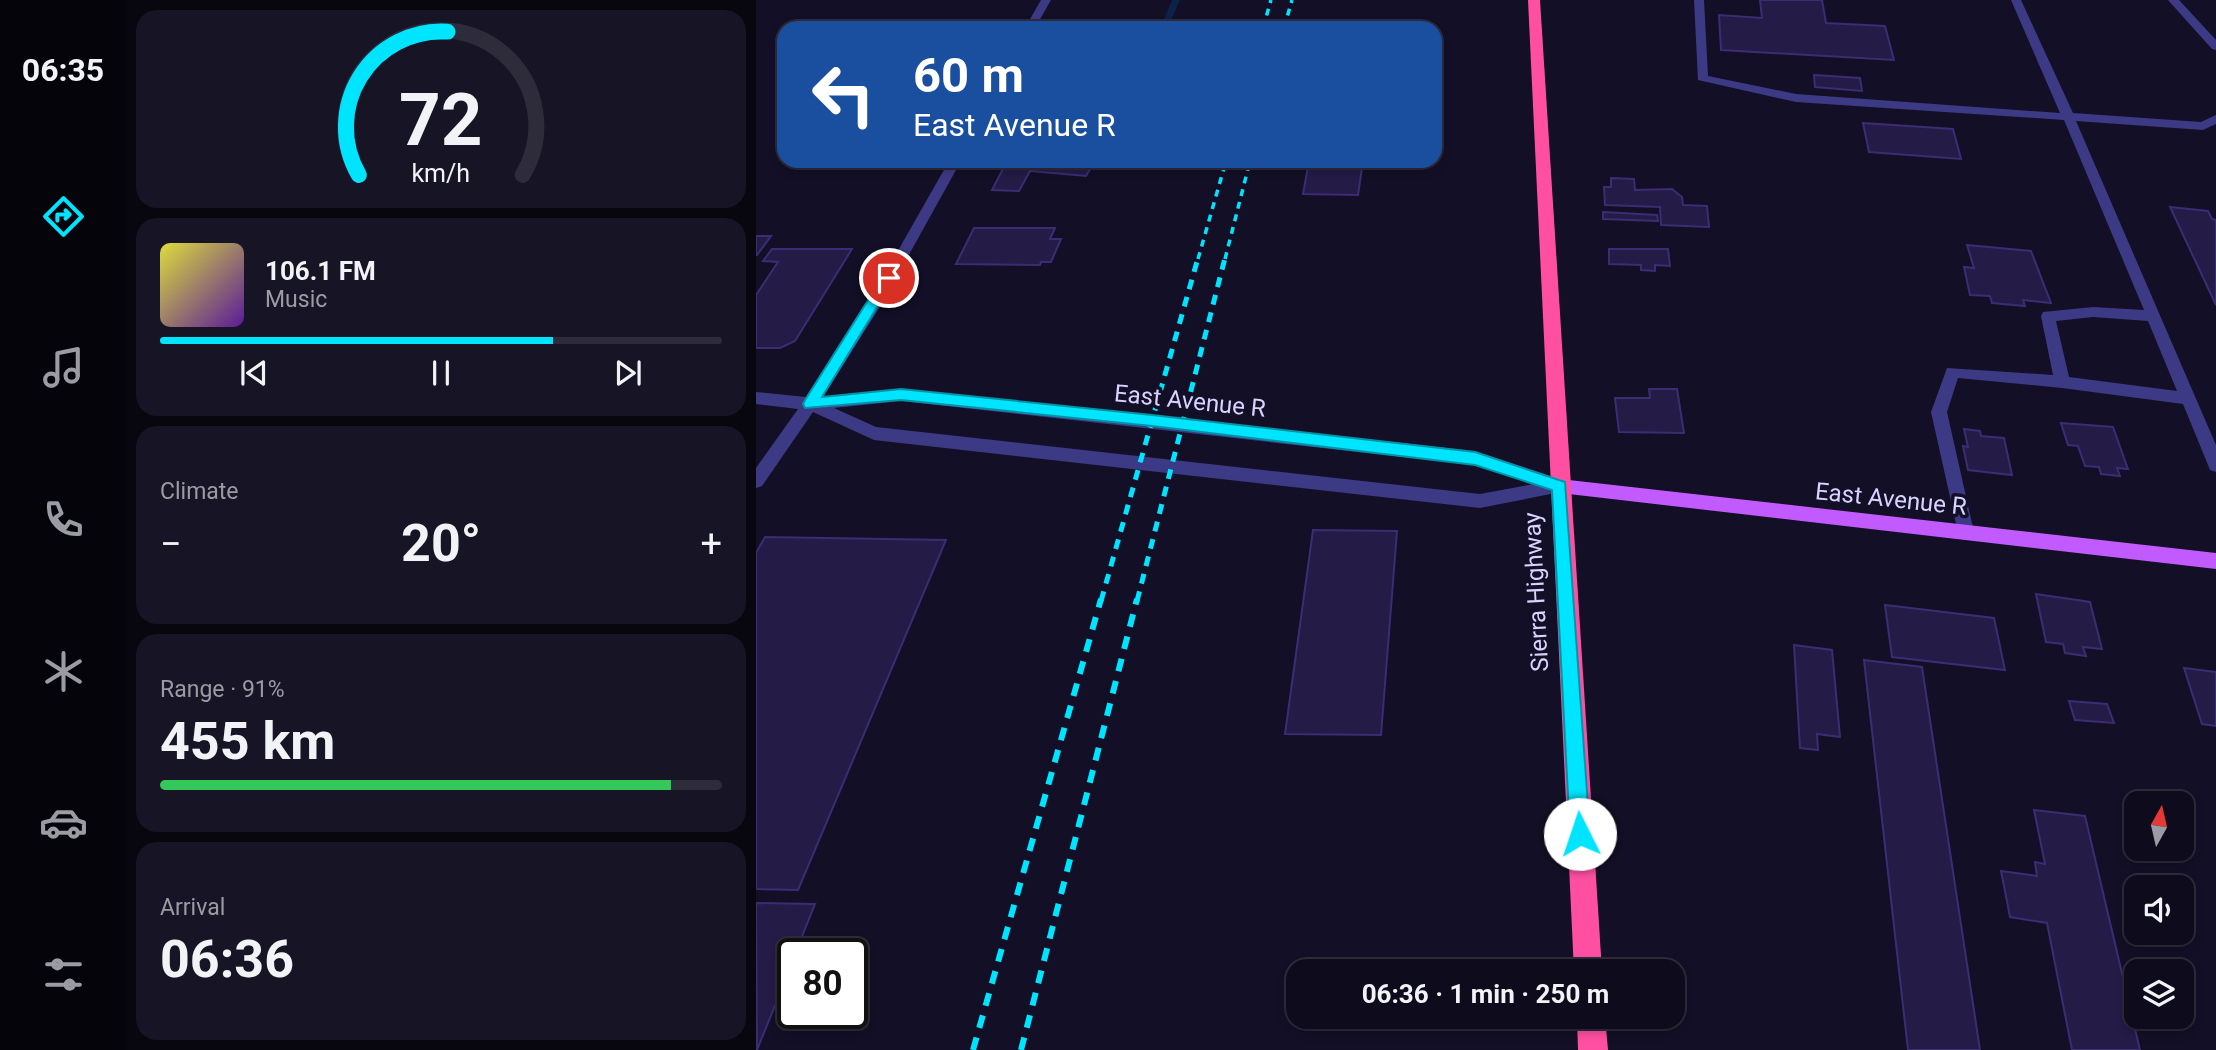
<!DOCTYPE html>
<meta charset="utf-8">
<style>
:root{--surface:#0e0b1c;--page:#171425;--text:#f1f3f6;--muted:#9b9ba3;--line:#2e2b3b;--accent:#00e5ff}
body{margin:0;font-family:Roboto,sans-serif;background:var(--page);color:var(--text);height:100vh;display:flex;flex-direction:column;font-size:26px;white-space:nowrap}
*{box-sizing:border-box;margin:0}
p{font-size:23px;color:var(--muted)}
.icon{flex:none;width:38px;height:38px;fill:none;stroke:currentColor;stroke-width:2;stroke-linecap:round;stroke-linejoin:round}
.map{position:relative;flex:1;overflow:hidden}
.sheet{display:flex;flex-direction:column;gap:10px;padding:10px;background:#08060f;width:630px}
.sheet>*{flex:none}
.guide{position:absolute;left:21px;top:21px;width:665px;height:147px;border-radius:21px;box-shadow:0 4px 10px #0003,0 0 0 2px var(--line);background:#1a4fa0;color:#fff;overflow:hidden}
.needle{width:46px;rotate:8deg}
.fabs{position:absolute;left:1368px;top:791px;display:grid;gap:14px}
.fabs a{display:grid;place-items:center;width:70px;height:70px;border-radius:14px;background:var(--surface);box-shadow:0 4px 10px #0003,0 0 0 2px var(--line);font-size:35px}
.speed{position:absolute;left:21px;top:938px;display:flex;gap:14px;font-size:35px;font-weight:700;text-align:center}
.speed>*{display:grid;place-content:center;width:91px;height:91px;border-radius:50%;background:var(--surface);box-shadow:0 4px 10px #0003,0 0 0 2px var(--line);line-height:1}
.speed .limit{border:4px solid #111;border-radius:10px;background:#fff;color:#111}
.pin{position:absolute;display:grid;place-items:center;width:60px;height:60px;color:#fff;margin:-30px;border:4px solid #fff;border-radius:50%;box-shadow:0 2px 7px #0007}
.me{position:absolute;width:77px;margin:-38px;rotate:356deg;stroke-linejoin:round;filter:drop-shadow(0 0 5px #0008)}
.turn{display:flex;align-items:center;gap:24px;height:147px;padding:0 21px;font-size:32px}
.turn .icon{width:91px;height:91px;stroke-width:2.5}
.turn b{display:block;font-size:49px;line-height:60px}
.big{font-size:52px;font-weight:700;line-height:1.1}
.sheet .tile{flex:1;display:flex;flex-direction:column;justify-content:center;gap:10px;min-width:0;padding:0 24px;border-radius:21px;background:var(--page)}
.sheet .dial{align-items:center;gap:0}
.dial svg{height:182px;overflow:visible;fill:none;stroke:var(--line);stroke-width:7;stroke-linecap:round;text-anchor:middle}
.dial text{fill:var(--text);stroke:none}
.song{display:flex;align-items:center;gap:21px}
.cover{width:84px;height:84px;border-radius:10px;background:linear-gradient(135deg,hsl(60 70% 55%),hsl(270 70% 35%))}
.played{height:7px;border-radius:4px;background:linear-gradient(90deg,var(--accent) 70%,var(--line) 70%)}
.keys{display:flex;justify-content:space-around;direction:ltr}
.heat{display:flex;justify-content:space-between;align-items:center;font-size:38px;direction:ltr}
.charge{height:10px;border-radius:5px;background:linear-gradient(90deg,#34c759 91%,var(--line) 0)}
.trip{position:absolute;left:530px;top:959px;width:399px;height:70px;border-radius:21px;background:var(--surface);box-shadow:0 4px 10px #0003,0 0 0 2px var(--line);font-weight:700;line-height:70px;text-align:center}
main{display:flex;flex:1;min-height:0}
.tab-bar{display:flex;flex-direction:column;width:126px;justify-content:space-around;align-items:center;background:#06040b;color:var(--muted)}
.tab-bar .icon{width:49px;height:49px}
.tab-bar .on{color:var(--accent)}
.tab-bar b{font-size:32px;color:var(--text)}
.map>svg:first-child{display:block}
</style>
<main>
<nav class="tab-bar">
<b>06:35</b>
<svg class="icon on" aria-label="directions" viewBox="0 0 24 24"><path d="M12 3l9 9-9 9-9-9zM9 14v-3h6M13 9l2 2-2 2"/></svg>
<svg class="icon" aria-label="music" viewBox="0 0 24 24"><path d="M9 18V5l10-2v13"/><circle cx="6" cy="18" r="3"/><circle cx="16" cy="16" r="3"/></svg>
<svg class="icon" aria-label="phone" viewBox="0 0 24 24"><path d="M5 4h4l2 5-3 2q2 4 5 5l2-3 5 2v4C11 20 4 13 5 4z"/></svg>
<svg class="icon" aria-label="climate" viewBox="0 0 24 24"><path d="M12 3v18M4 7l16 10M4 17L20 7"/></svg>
<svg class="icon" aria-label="car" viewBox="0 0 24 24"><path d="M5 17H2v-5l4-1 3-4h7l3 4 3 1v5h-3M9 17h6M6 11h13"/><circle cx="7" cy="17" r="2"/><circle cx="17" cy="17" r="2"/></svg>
<svg class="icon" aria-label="filters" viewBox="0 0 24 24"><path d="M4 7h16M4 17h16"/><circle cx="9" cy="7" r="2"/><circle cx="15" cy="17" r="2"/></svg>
</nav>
<section class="sheet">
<div class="tile dial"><svg viewBox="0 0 100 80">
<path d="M14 69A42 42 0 1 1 86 69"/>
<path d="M14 69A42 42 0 0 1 53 6" stroke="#00e5ff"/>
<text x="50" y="56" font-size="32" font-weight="700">72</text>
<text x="50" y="72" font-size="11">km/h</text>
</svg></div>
<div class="tile">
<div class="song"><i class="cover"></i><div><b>106.1 FM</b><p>Music</p></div></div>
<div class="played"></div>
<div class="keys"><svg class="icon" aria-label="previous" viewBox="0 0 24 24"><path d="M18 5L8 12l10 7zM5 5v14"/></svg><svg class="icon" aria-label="pause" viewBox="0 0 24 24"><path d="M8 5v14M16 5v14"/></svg><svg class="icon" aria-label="next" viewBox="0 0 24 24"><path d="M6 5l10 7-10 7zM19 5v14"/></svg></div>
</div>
<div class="tile"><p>Climate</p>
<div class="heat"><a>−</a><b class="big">20°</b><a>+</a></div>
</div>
<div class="tile"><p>Range · 91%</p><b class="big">455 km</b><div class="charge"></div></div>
<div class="tile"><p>Arrival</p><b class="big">06:36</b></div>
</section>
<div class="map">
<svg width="1460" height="1050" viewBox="0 0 1460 1050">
<rect width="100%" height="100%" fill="#130f26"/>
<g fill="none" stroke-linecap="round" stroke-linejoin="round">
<polyline stroke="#0c2248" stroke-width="7" points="408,28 420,0"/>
</g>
<g fill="#241b47" stroke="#3b2d73" stroke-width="2">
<polygon points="1004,0 1066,0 1070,23 1129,26 1138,60 965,50 963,15 1006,18"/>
<polygon points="1058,75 1104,78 1106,91 1059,87"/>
<polygon points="1107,123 1197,129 1205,159 1113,152"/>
<polygon points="251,161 339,161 330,176 274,171 263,191 236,190"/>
<polygon points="553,161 607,161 602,195 547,194"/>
<polygon points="855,178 878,179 879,190 916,189 926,197 927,205 951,206 953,227 905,225 904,207 849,205 848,187 855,187"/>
<polygon points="1414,207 1452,211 1456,219 1460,220 1460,305"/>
<polygon points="847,212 901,215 902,221 847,219"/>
<polygon points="218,228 299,228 294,239 305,239 295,262 285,262 284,265 200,264"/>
<polygon points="0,236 15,236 1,255 0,255"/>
<polygon points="1211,245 1275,251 1295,303 1267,300 1269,306 1236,303 1234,296 1214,295 1208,267 1218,268"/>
<polygon points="16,249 96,249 39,341 24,348 0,348 0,295 22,262 7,261"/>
<polygon points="853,249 912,249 914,266 899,265 899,271 885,270 885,265 853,264"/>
<polygon points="893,389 921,389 928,433 863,432 859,398 894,398"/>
<polygon points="1305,423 1357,427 1372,469 1361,468 1364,476 1345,474 1343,467 1329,466 1322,446 1312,445"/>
<polygon points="1208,429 1224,431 1225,436 1248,438 1256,475 1212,470 1207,446 1212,447"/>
<polygon points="557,530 641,531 625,735 529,734"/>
<polygon points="9,537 190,540 42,890 0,889 0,553"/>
<polygon points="1280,594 1334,602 1346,649 1327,647 1330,656 1309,653 1307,644 1290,642"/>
<polygon points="1129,605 1238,618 1249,670 1136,657"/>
<polygon points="1038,645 1076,650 1084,737 1061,734 1062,750 1044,748"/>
<polygon points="1108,660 1166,667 1224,1050 1152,1050"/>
<polygon points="1428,668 1460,672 1460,726 1446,724"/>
<polygon points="1313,701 1351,704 1358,723 1319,720"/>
<polygon points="1278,810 1329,816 1384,1050 1316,1050 1291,923 1254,917 1245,871 1281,876 1279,862 1289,864"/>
<polygon points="0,903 59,904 39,954 37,954 37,961 1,1050"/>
</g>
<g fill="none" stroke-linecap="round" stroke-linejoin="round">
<g fill="#3d3a85" fill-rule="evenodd">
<polygon points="285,0 295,0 279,28 269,28"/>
<path d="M938,0H948L952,76L1040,94L1304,113L1255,0H1265L1317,113L1445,122L1460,115V124L1447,130L1320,121L1460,445V472L1454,470L1452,465L1427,404L1306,388L1202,378L1191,412L1218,532L1215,537L1209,540L1203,537L1175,412L1191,368L1297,375L1285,316L1287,312L1337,307L1388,310L1308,120L1040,102L942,80ZM1337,317L1392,321L1421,391L1313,377L1300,321Z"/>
<polygon points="1412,0 1423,0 1460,40 1460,50 1456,49"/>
<path d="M193,161H205L125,305L67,397L145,389L719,451L810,481L812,486L810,491L724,508L118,440L57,412L6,486L0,488V468L42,409L0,404V392L50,397L115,298ZM145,401L719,465L778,484L724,494L120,427L78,408Z"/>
</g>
<polygon fill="#c25bff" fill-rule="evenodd" points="804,479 1460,553 1460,569 804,493 798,491 796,486 798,481"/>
<g fill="#ff4fa3" fill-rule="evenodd">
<polygon points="772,0 784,0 846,971 818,971"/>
<polygon points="821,1017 849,1017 852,1050 822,1050"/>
</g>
<g stroke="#00e5ff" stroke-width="3.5" stroke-dasharray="7 6" stroke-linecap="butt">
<polyline points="507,28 515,0"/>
<polyline points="528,28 536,0"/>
<polyline points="442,259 470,161"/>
<polyline points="469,259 494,161"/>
</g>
<g stroke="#00e5ff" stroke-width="5" stroke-dasharray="10 8" stroke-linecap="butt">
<polyline points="345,601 442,258"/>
<polyline points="381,601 469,258"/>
</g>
<g stroke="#00e5ff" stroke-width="6" stroke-dasharray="13 10" stroke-linecap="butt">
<polyline points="217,1050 345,599"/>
<polyline points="265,1050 381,599"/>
</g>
</g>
<polygon fill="#00e5ff" stroke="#0095a6" stroke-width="2" points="133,273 139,278 66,397 145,389 396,415 719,452 809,482 834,834 831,841 824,844 817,841 814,834 796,490 719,465 396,426 145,400 49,408 47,404 49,400 128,275"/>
<g text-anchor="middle" stroke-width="7" stroke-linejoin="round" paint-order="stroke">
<g font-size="24" fill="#d9d4ff" stroke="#130f26">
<text transform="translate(434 401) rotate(6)" y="8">East Avenue R</text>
<text transform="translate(1135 499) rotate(6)" y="8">East Avenue R</text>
<text transform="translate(780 592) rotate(-93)" y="8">Sierra Highway</text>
</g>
</g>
</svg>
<div class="fabs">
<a><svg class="needle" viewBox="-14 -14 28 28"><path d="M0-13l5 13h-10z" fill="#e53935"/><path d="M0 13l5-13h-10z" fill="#9b9ba3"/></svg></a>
<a><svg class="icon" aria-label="sound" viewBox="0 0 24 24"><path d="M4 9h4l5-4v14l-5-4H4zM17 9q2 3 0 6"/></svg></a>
<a><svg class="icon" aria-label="layers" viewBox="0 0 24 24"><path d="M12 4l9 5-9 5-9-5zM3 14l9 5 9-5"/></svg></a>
</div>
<div class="speed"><div class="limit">80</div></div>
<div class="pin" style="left:133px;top:278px;background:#d93025"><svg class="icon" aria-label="arrive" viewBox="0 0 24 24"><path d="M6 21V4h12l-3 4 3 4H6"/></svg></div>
<svg class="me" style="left:824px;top:834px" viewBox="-20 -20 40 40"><circle r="19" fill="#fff"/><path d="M0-13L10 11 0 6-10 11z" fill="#00e5ff"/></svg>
<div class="trip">06:36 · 1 min · 250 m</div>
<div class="guide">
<div class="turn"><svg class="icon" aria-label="left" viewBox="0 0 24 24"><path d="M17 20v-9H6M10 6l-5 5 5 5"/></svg><div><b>60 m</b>East Avenue R</div></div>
</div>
</div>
</main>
